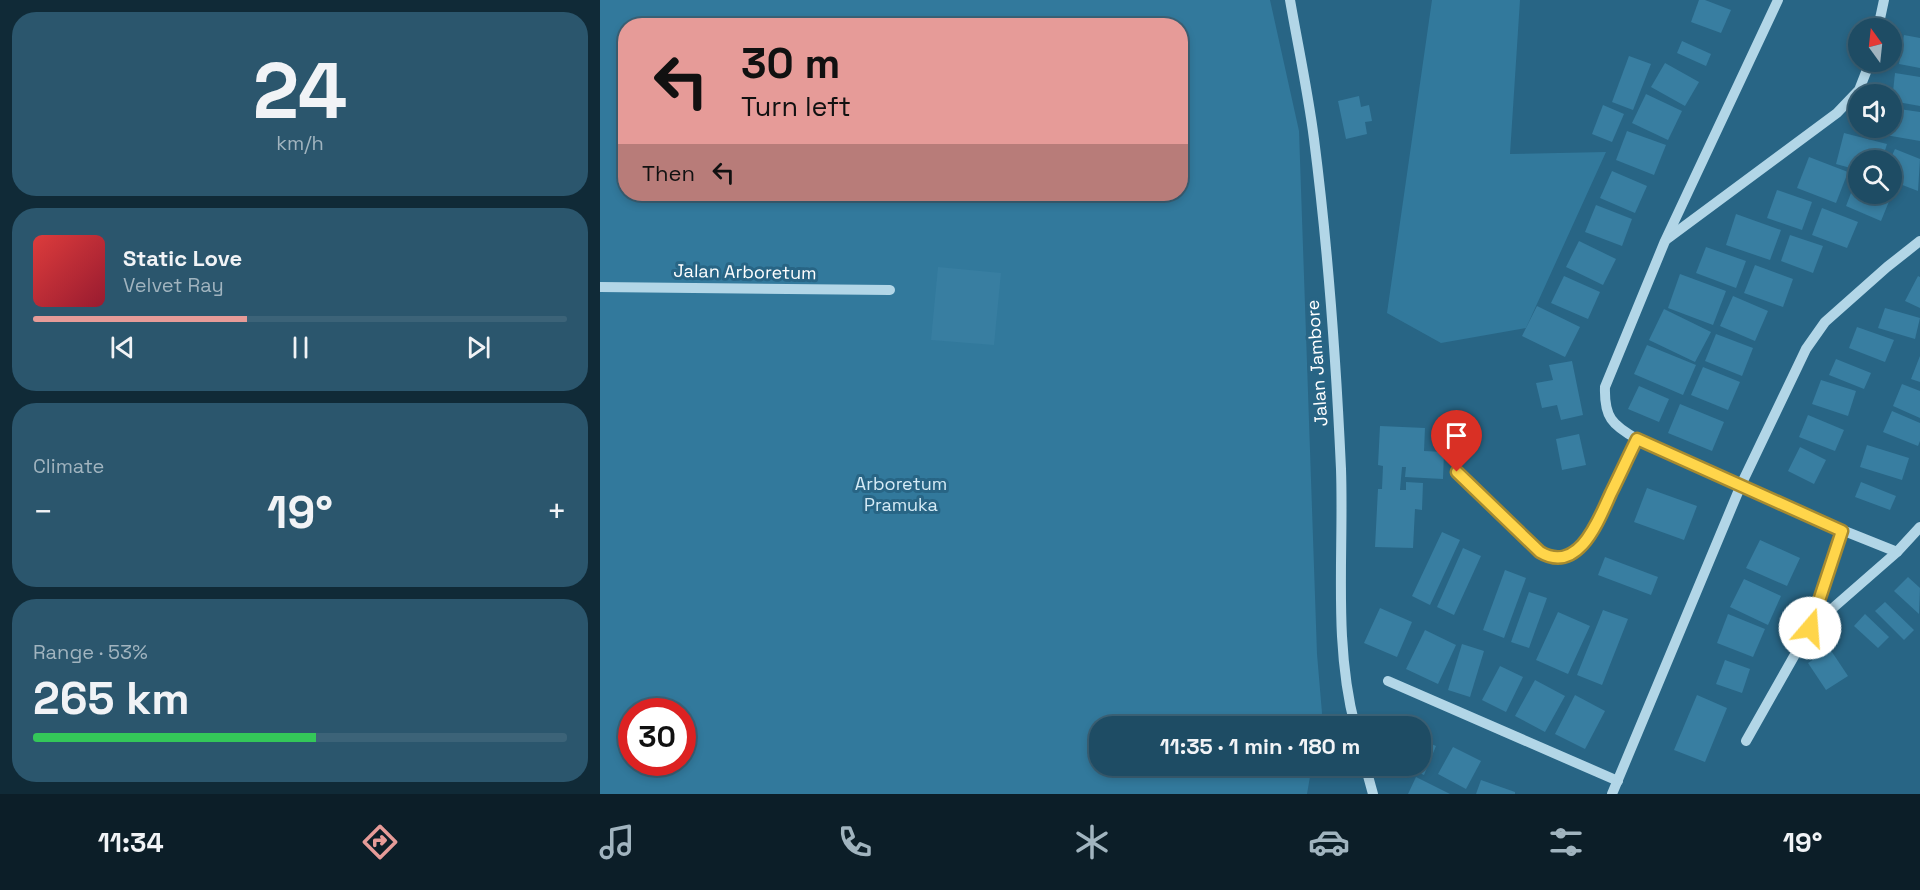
<!DOCTYPE html>
<meta charset="utf-8">
<style>
:root{--surface:#1e4c64;--page:#2b566d;--text:#f1f3f6;--muted:#a1b4bf;--line:#3c6378;--accent:#e69b98}
body{margin:0;font-family:"Space Grotesk",sans-serif;background:var(--page);color:var(--text);height:100vh;display:flex;flex-direction:column;font-size:22px;white-space:nowrap}
*{box-sizing:border-box;margin:0}
p{font-size:20px;color:var(--muted)}
.icon{flex:none;width:33px;height:33px;fill:none;stroke:currentColor;stroke-width:2;stroke-linecap:round;stroke-linejoin:round}
.map{position:relative;flex:1;overflow:hidden}
.side{display:flex;flex-direction:column;gap:12px;padding:12px;background:#102a37;width:600px}
.side>*{flex:none}
.hud{position:absolute;left:18px;top:18px;width:570px;height:183px;border-radius:24px;box-shadow:0 3px 9px #0003,0 0 0 2px var(--line);background:#e69b98;color:#111;overflow:hidden}
.needle{width:39px;rotate:345deg}
.tools{position:absolute;left:1248px;top:18px;display:grid;gap:12px}
.tools a{display:grid;place-items:center;width:54px;height:54px;border-radius:50%;background:var(--surface);box-shadow:0 3px 9px #0003,0 0 0 2px var(--line);font-size:30px}
.speed{position:absolute;left:18px;top:698px;display:flex;gap:12px;font-size:30px;font-weight:700;text-align:center}
.speed>*{display:grid;place-content:center;width:78px;height:78px;border-radius:50%;background:var(--surface);box-shadow:0 3px 9px #0003,0 0 0 2px var(--line);line-height:1}
.speed .limit{border:9px solid #d22;background:#fff;color:#111}
.pin{position:absolute;display:grid;place-items:center;width:51px;height:51px;color:#fff;margin:-62px -26px;border-radius:50% 50% 50% 0;rotate:-45deg;box-shadow:0 0 6px #0007}
.pin .icon{rotate:45deg}
.me{position:absolute;width:66px;margin:-33px;rotate:18deg;stroke-linejoin:round;filter:drop-shadow(0 0 4px #0008)}
.turn{display:flex;align-items:center;gap:21px;height:126px;padding:0 24px;font-size:27px}
.turn .icon{width:78px;height:78px;stroke-width:2.5}
.turn b{display:block;font-size:42px;line-height:51px}
.then{display:flex;align-items:center;height:57px;padding:0 24px;background:#0003;gap:12px;font-size:22px}
.big{font-size:45px;font-weight:700;line-height:1.1}
.side .widget{flex:1;display:flex;flex-direction:column;justify-content:center;gap:9px;min-width:0;padding:0 21px;border-radius:24px;background:var(--page)}
.side .dial{align-items:center;gap:0}
.dial b{font-size:78px;line-height:1}
.song{display:flex;align-items:center;gap:18px}
.cover{width:72px;height:72px;border-radius:9px;background:linear-gradient(135deg,hsl(0 70% 55%),hsl(350 70% 35%))}
.played{height:6px;border-radius:3px;background:linear-gradient(90deg,var(--accent) 40%,var(--line) 40%)}
.keys{display:flex;justify-content:space-around;direction:ltr}
.heat{display:flex;justify-content:space-between;align-items:center;font-size:33px;direction:ltr}
.charge{height:9px;border-radius:4px;background:linear-gradient(90deg,#34c759 53%,var(--line) 0)}
.trip{position:absolute;left:489px;top:716px;width:342px;height:60px;border-radius:24px;background:var(--surface);box-shadow:0 3px 9px #0003,0 0 0 2px var(--line);font-weight:700;line-height:60px;text-align:center}
.dock{display:flex;height:96px;justify-content:space-around;align-items:center;background:#0c1e28;color:var(--muted)}
.dock .icon{width:42px;height:42px}
.dock .current{color:var(--accent)}
.dock b{font-size:27px;color:var(--text)}
main{display:flex;flex:1;min-height:0}
.map>svg:first-child{display:block}
</style>
<main>
<section class="side">
<div class="widget dial"><b>24</b><p>km/h</p></div>
<div class="widget">
<div class="song"><i class="cover"></i><div><b>Static Love</b><p>Velvet Ray</p></div></div>
<div class="played"></div>
<div class="keys"><svg class="icon" aria-label="previous" viewBox="0 0 24 24"><path d="M18 5L8 12l10 7zM5 5v14"/></svg><svg class="icon" aria-label="pause" viewBox="0 0 24 24"><path d="M8 5v14M16 5v14"/></svg><svg class="icon" aria-label="next" viewBox="0 0 24 24"><path d="M6 5l10 7-10 7zM19 5v14"/></svg></div>
</div>
<div class="widget"><p>Climate</p>
<div class="heat"><a>−</a><b class="big">19°</b><a>+</a></div>
</div>
<div class="widget"><p>Range · 53%</p><b class="big">265 km</b><div class="charge"></div></div>
</section>
<div class="map">
<svg width="1320" height="794" viewBox="0 0 1320 794">
<rect width="100%" height="100%" fill="#286585"/>
<g fill="#32799c" fill-rule="evenodd">
<path d="M0,0H670L699,131L717,654L722,713L720,726H500V765H712L707,794H0ZM26,26H580V194H26ZM32,711H82V762H32Z"/>
<polygon points="832,0 920,0 910,154 1006,152 926,328 841,343 787,313"/>
</g>
<g fill="#387ea1">
<polygon points="1099,0 1105,0 1131,10 1121,33 1091,22"/>
<polygon points="1304,35 1320,38 1320,68 1299,64"/>
<polygon points="1082,41 1111,54 1106,66 1077,53"/>
<polygon points="1029,56 1051,64 1033,110 1012,102"/>
<polygon points="1065,63 1099,82 1085,106 1051,87"/>
<polygon points="1295,73 1320,77 1320,106 1292,101"/>
<polygon points="1046,94 1082,111 1068,140 1032,123"/>
<polygon points="759,96 761,107 769,105 772,121 765,122 767,134 746,139 738,101"/>
<polygon points="1003,105 1024,114 1012,142 992,134"/>
<polygon points="1292,108 1320,112 1320,141 1268,132 1268,128 1292,128"/>
<polygon points="1027,131 1066,145 1054,175 1016,160"/>
<polygon points="1244,133 1287,144 1282,160 1258,160 1258,170 1236,164"/>
<polygon points="1295,149 1320,159 1318,191 1292,181 1290,160"/>
<polygon points="1209,157 1248,172 1236,203 1197,188"/>
<polygon points="1012,171 1047,186 1035,213 1000,198"/>
<polygon points="1258,175 1258,194 1292,194 1281,221 1246,206"/>
<polygon points="1177,190 1212,202 1202,230 1167,218"/>
<polygon points="996,205 1032,219 1022,246 985,232"/>
<polygon points="1222,208 1258,222 1247,248 1212,235"/>
<polygon points="1136,214 1181,230 1170,260 1126,245"/>
<polygon points="1190,235 1223,246 1213,273 1181,261"/>
<polygon points="979,241 1016,259 1003,285 966,267"/>
<polygon points="1106,247 1146,261 1136,288 1096,273"/>
<polygon points="1155,265 1193,279 1183,307 1144,293"/>
<polygon points="338,267 401,273 394,345 331,340"/>
<polygon points="1080,274 1126,291 1113,325 1068,308"/>
<polygon points="964,276 1000,292 988,319 951,303"/>
<polygon points="1318,276 1320,277 1320,308 1305,301"/>
<polygon points="1133,296 1168,311 1155,341 1120,326"/>
<polygon points="937,306 980,327 965,357 922,336"/>
<polygon points="1285,308 1320,318 1315,339 1278,328"/>
<polygon points="1064,309 1111,332 1095,362 1049,340"/>
<polygon points="1257,327 1294,340 1285,362 1249,348"/>
<polygon points="1116,334 1153,348 1142,376 1105,361"/>
<polygon points="1047,345 1096,365 1083,395 1034,374"/>
<polygon points="1320,356 1320,382 1311,379"/>
<polygon points="1236,359 1271,373 1264,389 1229,375"/>
<polygon points="972,361 983,415 961,420 957,405 942,408 936,383 953,380 949,365"/>
<polygon points="1103,367 1140,382 1128,410 1091,395"/>
<polygon points="1221,380 1256,391 1248,416 1212,404"/>
<polygon points="1302,384 1320,391 1320,418 1293,406"/>
<polygon points="1039,386 1069,399 1059,422 1028,409"/>
<polygon points="1080,404 1124,422 1112,451 1068,433"/>
<polygon points="1292,411 1320,423 1320,441 1318,446 1283,432"/>
<polygon points="1208,415 1244,430 1235,451 1199,437"/>
<polygon points="780,426 825,428 824,451 844,452 843,479 805,477 806,467 802,467 800,490 806,490 806,482 823,483 822,510 815,509 813,548 775,547 778,489 782,489 783,466 778,465"/>
<polygon points="979,434 986,465 962,470 956,439"/>
<polygon points="1267,445 1309,458 1302,480 1260,467"/>
<polygon points="1200,447 1226,460 1214,484 1188,471"/>
<polygon points="1261,482 1296,496 1290,510 1255,497"/>
<polygon points="1047,488 1097,506 1084,540 1034,522"/>
<polygon points="842,532 860,540 830,605 812,596"/>
<polygon points="1160,540 1200,558 1187,586 1146,568"/>
<polygon points="863,548 881,556 854,615 837,607"/>
<polygon points="1005,557 1058,577 1051,595 998,575"/>
<polygon points="905,570 926,578 904,638 883,630"/>
<polygon points="1308,577 1320,588 1319,614 1294,591"/>
<polygon points="1144,579 1181,596 1168,625 1130,607"/>
<polygon points="929,592 947,598 929,648 911,642"/>
<polygon points="1285,602 1314,630 1304,640 1275,611"/>
<polygon points="780,608 812,622 797,657 764,643"/>
<polygon points="1003,610 1028,619 1002,685 977,675"/>
<polygon points="958,612 990,626 968,674 936,660"/>
<polygon points="1128,614 1165,629 1153,657 1117,643"/>
<polygon points="1265,614 1289,637 1278,648 1254,626"/>
<polygon points="825,630 856,645 838,684 806,669"/>
<polygon points="862,644 884,651 870,697 848,690"/>
<polygon points="1230,649 1248,676 1226,690 1208,663"/>
<polygon points="1125,660 1150,669 1142,693 1116,684"/>
<polygon points="900,666 923,677 906,712 882,700"/>
<polygon points="935,680 965,696 945,732 915,716"/>
<polygon points="975,695 1005,711 985,749 955,734"/>
<polygon points="1097,695 1127,708 1105,762 1074,750"/>
<polygon points="820,739 836,746 824,775 801,765 820,765"/>
<polygon points="853,747 881,761 866,789 838,774"/>
<polygon points="816,777 850,794 808,794"/>
<polygon points="881,780 915,792 915,794 876,794"/>
</g>
<g fill="none" stroke-linecap="round" stroke-linejoin="round">
<g stroke="#b2d6e7" stroke-width="10">
<path d="M690,0C698,46 708,92 714,139C728,248 736,359 741,469C744,554 733,642 755,726"/>
<path d="M1178,0L1065,241L1005,387C1004,417 1012,425 1037,439L1242,530L1297,552"/>
<polyline points="1278,28 1284,0"/>
<polyline points="1067,239 1237,113 1259,90 1270,62"/>
<polyline points="0,287 290,290"/>
<path d="M857,473L940,552C978,575 999,519 1011,493C1020,475 1028,457 1037,439"/>
<polyline points="1210,628 1242,530"/>
<polyline points="788,681 1018,781"/>
<polyline points="1146,741 1210,628 1297,552 1320,527"/>
<polyline points="765,765 773,794"/>
<polyline points="1012,794 1141,485 1206,349 1225,322 1287,267 1320,241"/>
</g>
</g>
<g fill="none" stroke-linecap="round" stroke-linejoin="round">
<defs>
<path id="route" d="M857,472L940,552C979,575 999,519 1011,493C1020,475 1028,457 1037,439L1242,531L1210,628"/>
</defs>
<use href="#route" stroke="#a68a30" stroke-width="15"/>
<use href="#route" stroke="#ffd54a" stroke-width="10"/>
</g>
<g text-anchor="middle" stroke-width="6" stroke-linejoin="round" paint-order="stroke">
<g font-size="18" fill="#fff" stroke="#286585">
<text transform="translate(145 272) rotate(1)" y="6">Jalan Arboretum</text>
<text transform="translate(717 363) rotate(-94)" y="6">Jalan Jambore</text>
</g>
<g font-size="18" fill="#d5ebf6" stroke="#286585">
<text x="301" y="490">Arboretum<tspan x="301" dy="21">Pramuka</tspan></text>
</g>
</g>
</svg>
<div class="tools">
<a><svg class="needle" viewBox="-14 -14 28 28"><path d="M0-13l5 13h-10z" fill="#e53935"/><path d="M0 13l5-13h-10z" fill="#a1b4bf"/></svg></a>
<a><svg class="icon" aria-label="sound" viewBox="0 0 24 24"><path d="M4 9h4l5-4v14l-5-4H4zM17 9q2 3 0 6"/></svg></a>
<a><svg class="icon" aria-label="search" viewBox="0 0 24 24"><circle cx="10" cy="10" r="6"/><path d="M15 15l6 6"/></svg></a>
</div>
<div class="speed"><div class="limit">30</div></div>
<div class="pin" style="left:857px;top:472px;background:#d93025"><svg class="icon" aria-label="arrive" viewBox="0 0 24 24"><path d="M6 21V4h12l-3 4 3 4H6"/></svg></div>
<svg class="me" style="left:1210px;top:628px" viewBox="-20 -20 40 40"><circle r="19" fill="#fff"/><path d="M0-13L10 11 0 6-10 11z" fill="#ffd54a"/></svg>
<div class="trip">11:35 · 1 min · 180 m</div>
<div class="hud">
<div class="turn"><svg class="icon" aria-label="left" viewBox="0 0 24 24"><path d="M17 20v-9H6M10 6l-5 5 5 5"/></svg><div><b>30 m</b>Turn left</div></div>
<div class="then">Then<svg class="icon" aria-label="left" viewBox="0 0 24 24"><path d="M17 20v-9H6M10 6l-5 5 5 5"/></svg></div>
</div>
</div>
</main>
<nav class="dock">
<b>11:34</b>
<svg class="icon current" aria-label="directions" viewBox="0 0 24 24"><path d="M12 3l9 9-9 9-9-9zM9 14v-3h6M13 9l2 2-2 2"/></svg>
<svg class="icon" aria-label="music" viewBox="0 0 24 24"><path d="M9 18V5l10-2v13"/><circle cx="6" cy="18" r="3"/><circle cx="16" cy="16" r="3"/></svg>
<svg class="icon" aria-label="phone" viewBox="0 0 24 24"><path d="M5 4h4l2 5-3 2q2 4 5 5l2-3 5 2v4C11 20 4 13 5 4z"/></svg>
<svg class="icon" aria-label="climate" viewBox="0 0 24 24"><path d="M12 3v18M4 7l16 10M4 17L20 7"/></svg>
<svg class="icon" aria-label="car" viewBox="0 0 24 24"><path d="M5 17H2v-5l4-1 3-4h7l3 4 3 1v5h-3M9 17h6M6 11h13"/><circle cx="7" cy="17" r="2"/><circle cx="17" cy="17" r="2"/></svg>
<svg class="icon" aria-label="filters" viewBox="0 0 24 24"><path d="M4 7h16M4 17h16"/><circle cx="9" cy="7" r="2"/><circle cx="15" cy="17" r="2"/></svg>
<b>19°</b>
</nav>
